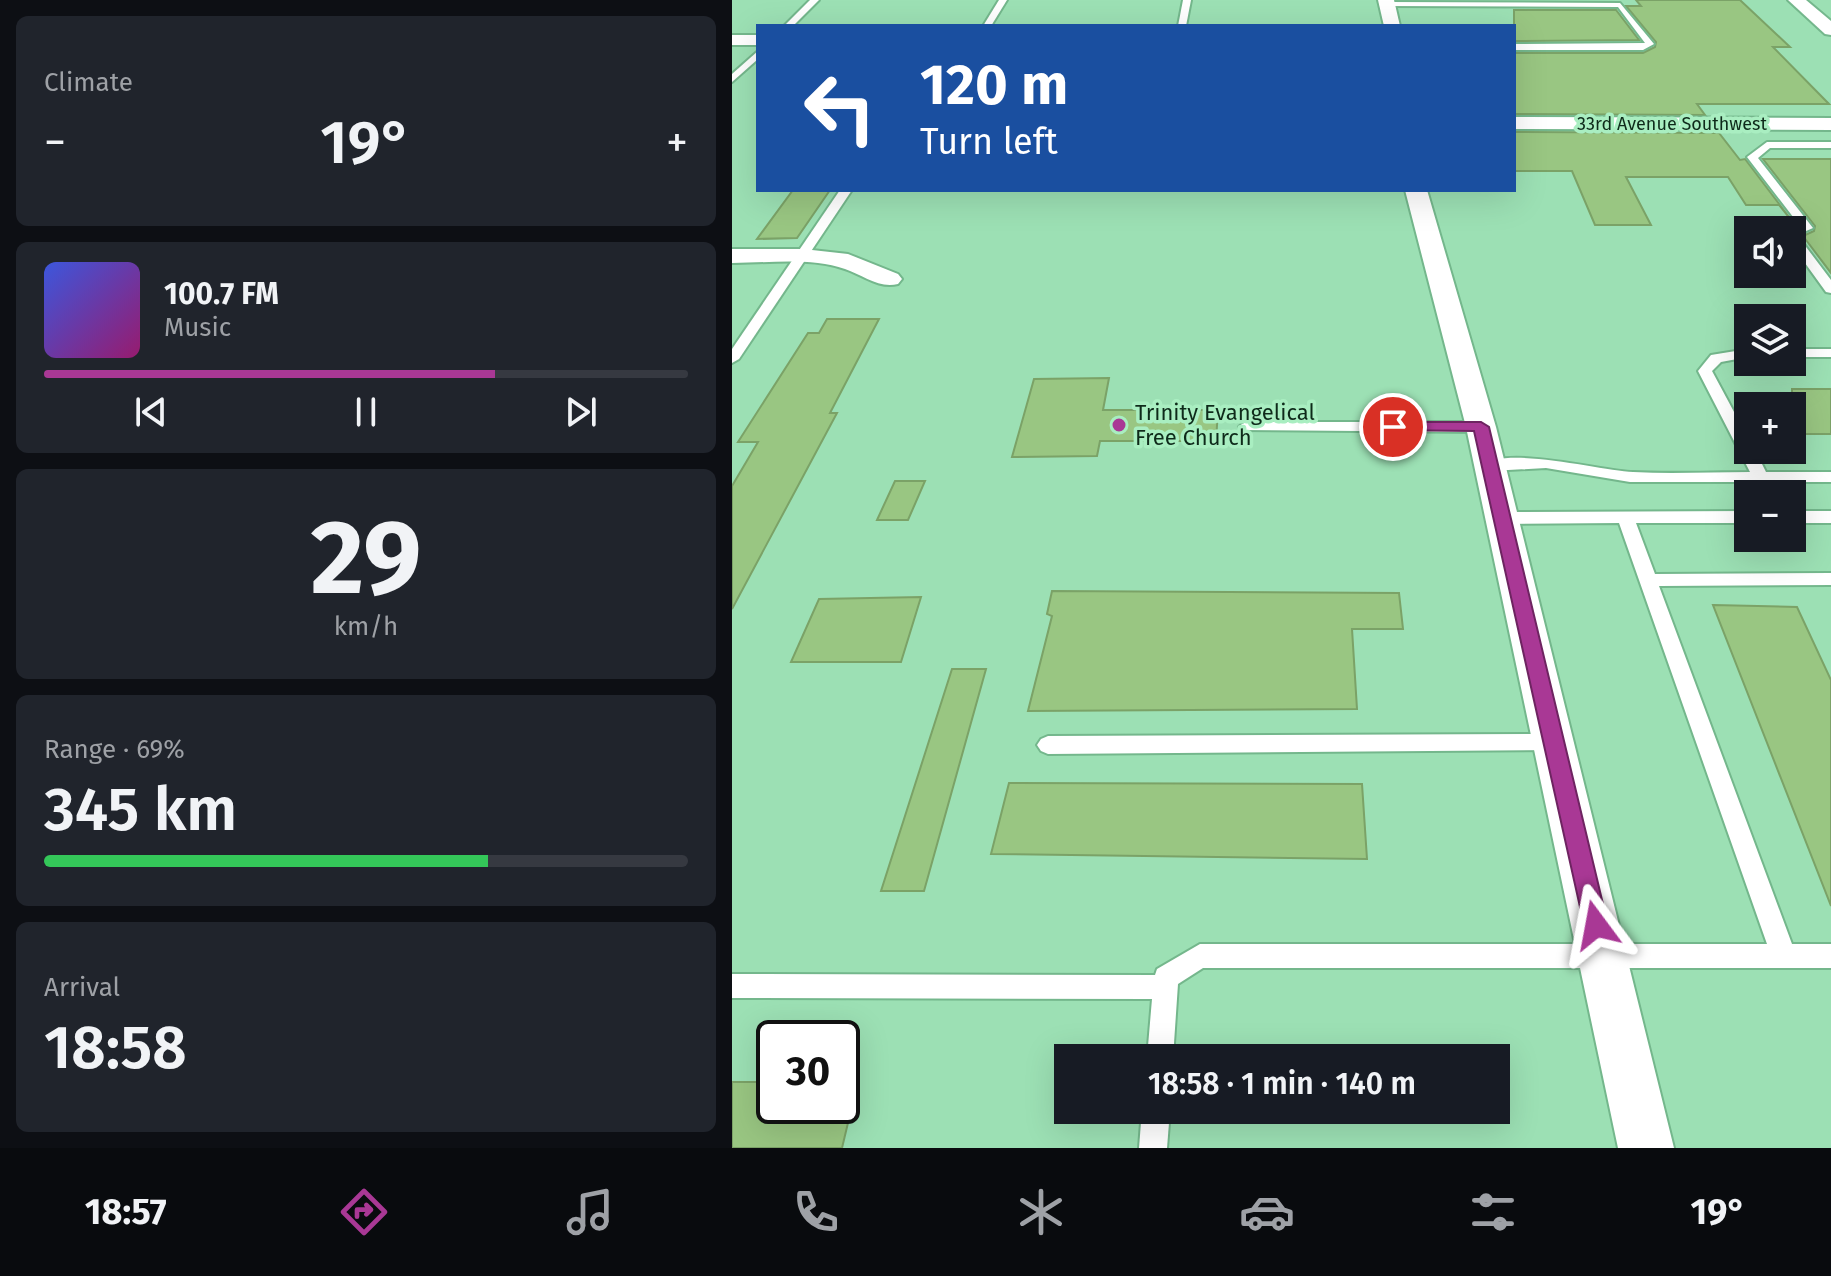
<!DOCTYPE html>
<meta charset="utf-8">
<style>
:root{--surface:#171b24;--page:#20242c;--text:#f1f3f6;--muted:#9ea1a6;--line:#363941;--accent:#a93895}
body{margin:0;font-family:"Fira Sans",sans-serif;background:var(--page);color:var(--text);height:100vh;display:flex;flex-direction:column;font-size:30px;white-space:nowrap}
*{box-sizing:border-box;margin:0}
p{font-size:26px;color:var(--muted)}
.icon{flex:none;width:44px;height:44px;fill:none;stroke:currentColor;stroke-width:2;stroke-linecap:round;stroke-linejoin:round}
.map{position:relative;flex:1;overflow:hidden}
.details{display:flex;flex-direction:column;gap:16px;padding:16px;background:#0d0f14;width:732px}
.details>*{flex:none}
.hud{position:absolute;left:24px;top:24px;width:760px;height:168px;border-radius:0px;box-shadow:0 8px 32px #0002;background:#1a4fa0;color:#fff;overflow:hidden}
.buttons{position:absolute;left:1002px;top:216px;display:grid;gap:16px}
.buttons a{display:grid;place-items:center;width:72px;height:72px;border-radius:0px;background:var(--surface);box-shadow:0 8px 32px #0002;font-size:40px}
.speed{position:absolute;left:24px;top:1020px;display:flex;gap:16px;font-size:40px;font-weight:700;text-align:center}
.speed>*{display:grid;place-content:center;width:104px;height:104px;border-radius:50%;background:var(--surface);box-shadow:0 8px 32px #0002;line-height:1}
.speed .limit{border:4px solid #111;border-radius:12px;background:#fff;color:#111}
.pin{position:absolute;display:grid;place-items:center;width:68px;height:68px;color:#fff;margin:-34px;border:4px solid #fff;border-radius:50%;box-shadow:0 2px 8px #0007}
.me{position:absolute;width:88px;margin:-44px;rotate:347deg;stroke-linejoin:round;filter:drop-shadow(0 0 6px #0008)}
.turn{display:flex;align-items:center;gap:28px;height:168px;padding:0 32px;font-size:36px}
.turn .icon{width:104px;height:104px;stroke-width:2.5}
.turn b{display:block;font-size:56px;line-height:68px}
.big{font-size:60px;font-weight:600;line-height:1.1}
.details .widget{flex:1;display:flex;flex-direction:column;justify-content:center;gap:12px;min-width:0;padding:0 28px;border-radius:12px;background:var(--page)}
.details .dial{align-items:center;gap:0}
.dial b{font-size:104px;line-height:1}
.song{display:flex;align-items:center;gap:24px}
.cover{width:96px;height:96px;border-radius:12px;background:linear-gradient(135deg,hsl(230 70% 55%),hsl(320 70% 35%))}
.played{height:8px;border-radius:4px;background:linear-gradient(90deg,var(--accent) 70%,var(--line) 70%)}
.keys{display:flex;justify-content:space-around;direction:ltr}
.heat{display:flex;justify-content:space-between;align-items:center;font-size:44px;direction:ltr}
.charge{height:12px;border-radius:6px;background:linear-gradient(90deg,#34c759 69%,var(--line) 0)}
.trip{position:absolute;left:322px;top:1044px;width:456px;height:80px;border-radius:0px;background:var(--surface);box-shadow:0 8px 32px #0002;font-weight:600;line-height:80px;text-align:center}
.tabs{display:flex;height:128px;justify-content:space-around;align-items:center;background:#090b0e;color:var(--muted)}
.tabs .icon{width:56px;height:56px}
.tabs .active{color:var(--accent)}
.tabs b{font-size:36px;color:var(--text)}
main{display:flex;flex:1;min-height:0}
.map>svg:first-child{display:block}
</style>
<main>
<section class="details">
<div class="widget"><p>Climate</p>
<div class="heat"><a>−</a><b class="big">19°</b><a>+</a></div>
</div>
<div class="widget">
<div class="song"><i class="cover"></i><div><b>100.7 FM</b><p>Music</p></div></div>
<div class="played"></div>
<div class="keys"><svg class="icon" aria-label="previous" viewBox="0 0 24 24"><path d="M18 5L8 12l10 7zM5 5v14"/></svg><svg class="icon" aria-label="pause" viewBox="0 0 24 24"><path d="M8 5v14M16 5v14"/></svg><svg class="icon" aria-label="next" viewBox="0 0 24 24"><path d="M6 5l10 7-10 7zM19 5v14"/></svg></div>
</div>
<div class="widget dial"><b>29</b><p>km/h</p></div>
<div class="widget"><p>Range · 69%</p><b class="big">345 km</b><div class="charge"></div></div>
<div class="widget"><p>Arrival</p><b class="big">18:58</b></div>
</section>
<div class="map">
<svg width="1099" height="1148" viewBox="0 0 1099 1148">
<rect width="100%" height="100%" fill="#9ce0b4"/>
<g fill="#99c682" stroke="#7ba267" stroke-width="2">
<polygon points="904,0 1008,0 1058,47 1041,47 1097,104 965,104 973,115 782,114 782,53 911,53 923,47 924,42 894,6 909,6"/>
<polygon points="782,10 884,10 907,40 782,41"/>
<polygon points="782,132 987,133 1008,160 1013,159 1063,225 1047,205 1014,205 996,177 894,177 919,225 863,225 840,171 782,171"/>
<polygon points="1031,159 1099,159 1099,273 1071,236 1082,231 1083,226"/>
<polygon points="61,190 98,190 65,238 25,239"/>
<polygon points="95,319 147,319 98,413 105,413 0,609 0,486 26,442 6,442 76,333 87,333"/>
<polygon points="377,378 371,410 486,410 484,441 368,441 365,456 280,457 302,379"/>
<rect x="1060" y="389" width="39" height="45"/>
<polygon points="163,481 193,481 176,520 145,520"/>
<polygon points="320,591 667,593 671,629 620,629 625,709 296,711 320,616 315,614"/>
<polygon points="189,597 169,662 59,662 87,599"/>
<polygon points="981,605 1065,607 1099,680 1099,906"/>
<polygon points="220,669 254,669 192,891 149,891"/>
<polygon points="277,783 630,784 635,859 259,854"/>
<polygon points="0,1082 42,1082 42,1106 120,1106 110,1148 0,1148"/>
</g>
<g fill="none" stroke-linecap="round" stroke-linejoin="round">
<defs>
<g id="service">
<polygon points="78,0 87,0 61,26 52,26"/>
<polygon points="267,0 275,0 259,26 251,26"/>
<polygon points="451,0 459,0 454,26 446,26"/>
<polygon points="655,2 888,3 922,44 911,50 782,50 782,44 913,43 886,7 652,6"/>
<polygon points="26,51 26,59 0,82 0,74"/>
<polygon points="1035,142 1099,142 1099,148 1038,148 1026,158 1081,228 1065,235 1099,280 1099,293 1094,292 1060,245 1060,230 1057,230 1068,226 1015,157"/>
<polygon points="108,190 120,190 7,359 0,363 0,349"/>
<path d="M1016,349V357L989,362L980,371L1016,438V450H1023L1034,472H1099V482H898L814,468L758,471L750,466C772,445 870,471 901,472C940,474 979,472 1018,472L966,371L979,355Z"/>
<rect x="1060" y="349" width="39" height="8"/>
<polygon points="515,422 749,422 757,427 749,432 510,430 507,427 510,424"/>
<polygon points="1016,511 1016,523 904,523 923,574 1099,573 1099,585 927,586 1060,944 1099,944 1099,968 471,968 446,984 441,1058 415,1058 420,999 0,998 0,974 423,975 425,969 468,944 1035,944 887,523 770,524 761,518 770,512"/>
<rect x="1060" y="511" width="39" height="12"/>
<polygon points="823,734 830,736 833,742 830,748 823,750 316,754 309,751 305,745 309,739 316,736"/>
<polygon points="410,1110 438,1110 435,1148 407,1148"/>
</g>
<g id="minor">
<polygon points="646,0 662,0 668,26 652,26"/>
<polygon points="1056,0 1074,0 1099,21 1099,35 1093,34"/>
<rect x="0" y="35" width="26" height="10"/>
<polygon points="782,117 1099,118 1099,130 782,129"/>
<polygon points="673,190 695,190 764,427 942,1148 886,1148 734,427"/>
<path d="M0,249H71L116,254L166,274L170,279L166,284C147,289 131,275 113,269C79,257 35,263 0,263Z"/>
</g>
</defs>
<use href="#service" stroke="#74b78c" stroke-width="4"/>
<use href="#minor" stroke="#74b78c" stroke-width="4"/>
<use href="#service" fill="#fff" fill-rule="evenodd"/>
<use href="#minor" fill="#fff" fill-rule="evenodd"/>
</g>
<polygon fill="#a93895" stroke="#6e2461" stroke-width="2" points="661,422 749,422 757,427 876,925 873,933 864,937 855,933 852,925 742,431 656,430 653,427"/>
<circle fill="#a93895" stroke="#a9eec1" stroke-width="3" cx="387" cy="425" r="8"/>
<g text-anchor="middle" stroke-width="7" stroke-linejoin="round" paint-order="stroke">
<g font-size="18" fill="#0e2a1a" stroke="#a9eec1">
<text x="940" y="130">33rd Avenue Southwest</text>
</g>
<g font-size="22" fill="#0e2a1a" stroke="#a9eec1" text-anchor="start">
<text x="403" y="420">Trinity Evangelical<tspan x="403" dy="25">Free Church</tspan></text>
</g>
</g>
</svg>
<div class="buttons">
<a><svg class="icon" aria-label="sound" viewBox="0 0 24 24"><path d="M4 9h4l5-4v14l-5-4H4zM17 9q2 3 0 6"/></svg></a>
<a><svg class="icon" aria-label="layers" viewBox="0 0 24 24"><path d="M12 4l9 5-9 5-9-5zM3 14l9 5 9-5"/></svg></a>
<a>+</a>
<a>−</a>
</div>
<div class="speed"><div class="limit">30</div></div>
<div class="pin" style="left:661px;top:427px;background:#d93025"><svg class="icon" aria-label="arrive" viewBox="0 0 24 24"><path d="M6 21V4h12l-3 4 3 4H6"/></svg></div>
<svg class="me" style="left:864px;top:925px" viewBox="-20 -20 40 40"><path d="M0-17L14 15 0 8-14 15z" fill="#a93895" stroke="#fff" stroke-width="4"/></svg>
<div class="trip">18:58 · 1 min · 140 m</div>
<div class="hud">
<div class="turn"><svg class="icon" aria-label="left" viewBox="0 0 24 24"><path d="M17 20v-9H6M10 6l-5 5 5 5"/></svg><div><b>120 m</b>Turn left</div></div>
</div>
</div>
</main>
<nav class="tabs">
<b>18:57</b>
<svg class="icon active" aria-label="directions" viewBox="0 0 24 24"><path d="M12 3l9 9-9 9-9-9zM9 14v-3h6M13 9l2 2-2 2"/></svg>
<svg class="icon" aria-label="music" viewBox="0 0 24 24"><path d="M9 18V5l10-2v13"/><circle cx="6" cy="18" r="3"/><circle cx="16" cy="16" r="3"/></svg>
<svg class="icon" aria-label="phone" viewBox="0 0 24 24"><path d="M5 4h4l2 5-3 2q2 4 5 5l2-3 5 2v4C11 20 4 13 5 4z"/></svg>
<svg class="icon" aria-label="climate" viewBox="0 0 24 24"><path d="M12 3v18M4 7l16 10M4 17L20 7"/></svg>
<svg class="icon" aria-label="car" viewBox="0 0 24 24"><path d="M5 17H2v-5l4-1 3-4h7l3 4 3 1v5h-3M9 17h6M6 11h13"/><circle cx="7" cy="17" r="2"/><circle cx="17" cy="17" r="2"/></svg>
<svg class="icon" aria-label="filters" viewBox="0 0 24 24"><path d="M4 7h16M4 17h16"/><circle cx="9" cy="7" r="2"/><circle cx="15" cy="17" r="2"/></svg>
<b>19°</b>
</nav>
